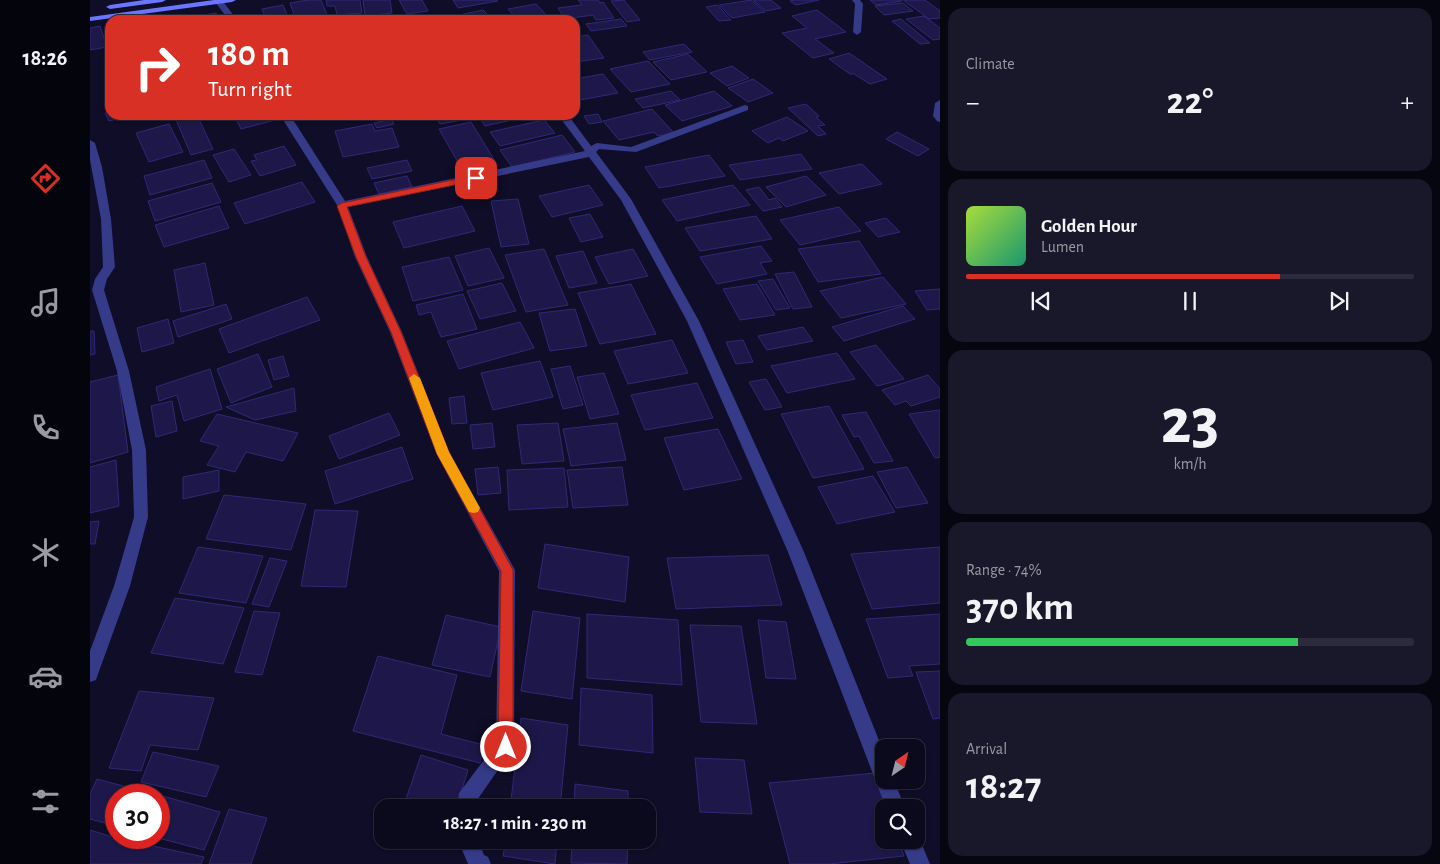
<!DOCTYPE html>
<meta charset="utf-8">
<style>
:root{--surface:#0b0a1d;--page:#19182a;--text:#f1f3f6;--muted:#9a9aa4;--line:#2b2b3b;--accent:#d93025}
body{margin:0;font-family:"Alegreya Sans",sans-serif;background:var(--page);color:var(--text);height:100vh;display:flex;flex-direction:column;font-size:19px;white-space:nowrap}
*{box-sizing:border-box;margin:0}
p{font-size:16px;color:var(--muted)}
.icon{flex:none;width:28px;height:28px;fill:none;stroke:currentColor;stroke-width:2;stroke-linecap:round;stroke-linejoin:round}
.map{position:relative;flex:1;overflow:hidden}
.details{display:flex;flex-direction:column;gap:8px;padding:8px;background:#060610;width:500px}
.details>*{flex:none}
.hud{position:absolute;left:15px;top:15px;width:475px;height:105px;border-radius:15px;box-shadow:0 1px 4px #0004,0 0 0 1px var(--line);background:#d93025;color:#fff;overflow:hidden}
.needle{width:32px;rotate:35deg}
.fabs{position:absolute;left:785px;top:739px;display:grid;gap:10px}
.fabs a{display:grid;place-items:center;width:50px;height:50px;border-radius:10px;background:var(--surface);box-shadow:0 1px 4px #0004,0 0 0 1px var(--line);font-size:25px}
.speed{position:absolute;left:15px;top:784px;display:flex;gap:10px;font-size:25px;font-weight:700;text-align:center}
.speed>*{display:grid;place-content:center;width:65px;height:65px;border-radius:50%;background:var(--surface);box-shadow:0 1px 4px #0004,0 0 0 1px var(--line);line-height:1}
.speed .limit{border:8px solid #d22;background:#fff;color:#111}
.pin{position:absolute;display:grid;place-items:center;width:42px;height:42px;color:#fff;margin:-21px;border-radius:10px;box-shadow:0 2px 8px #0006}
.me{position:absolute;width:55px;margin:-28px;rotate:0deg;stroke-linejoin:round;filter:drop-shadow(0 0 4px #0008)}
.turn{display:flex;align-items:center;gap:18px;height:105px;padding:0 20px;font-size:22px}
.turn .icon{width:65px;height:65px;stroke-width:2.5}
.turn b{display:block;font-size:35px;line-height:42px}
.big{font-size:38px;font-weight:600;line-height:1.1}
.details .card{flex:1;display:flex;flex-direction:column;justify-content:center;gap:8px;min-width:0;padding:0 18px;border-radius:15px;background:var(--page)}
.details .dial{align-items:center;gap:0}
.dial b{font-size:65px;line-height:1}
.song{display:flex;align-items:center;gap:15px}
.cover{width:60px;height:60px;border-radius:8px;background:linear-gradient(135deg,hsl(80 70% 55%),hsl(160 70% 35%))}
.played{height:5px;border-radius:2px;background:linear-gradient(90deg,var(--accent) 70%,var(--line) 70%)}
.keys{display:flex;justify-content:space-around;direction:ltr}
.heat{display:flex;justify-content:space-between;align-items:center;font-size:28px;direction:ltr}
.charge{height:8px;border-radius:4px;background:linear-gradient(90deg,#34c759 74%,var(--line) 0)}
.trip{position:absolute;left:284px;top:799px;width:282px;height:50px;border-radius:15px;background:var(--surface);box-shadow:0 1px 4px #0004,0 0 0 1px var(--line);font-weight:600;line-height:50px;text-align:center}
main{display:flex;flex:1;min-height:0}
.dock{display:flex;flex-direction:column;width:90px;justify-content:space-around;align-items:center;background:#04040c;color:var(--muted)}
.dock .icon{width:35px;height:35px}
.dock .selected{color:var(--accent)}
.dock b{font-size:22px;color:var(--text)}
.map>svg:first-child{display:block}
</style>
<main>
<nav class="dock">
<b>18:26</b>
<svg class="icon selected" aria-label="directions" viewBox="0 0 24 24"><path d="M12 3l9 9-9 9-9-9zM9 14v-3h6M13 9l2 2-2 2"/></svg>
<svg class="icon" aria-label="music" viewBox="0 0 24 24"><path d="M9 18V5l10-2v13"/><circle cx="6" cy="18" r="3"/><circle cx="16" cy="16" r="3"/></svg>
<svg class="icon" aria-label="phone" viewBox="0 0 24 24"><path d="M5 4h4l2 5-3 2q2 4 5 5l2-3 5 2v4C11 20 4 13 5 4z"/></svg>
<svg class="icon" aria-label="climate" viewBox="0 0 24 24"><path d="M12 3v18M4 7l16 10M4 17L20 7"/></svg>
<svg class="icon" aria-label="car" viewBox="0 0 24 24"><path d="M5 17H2v-5l4-1 3-4h7l3 4 3 1v5h-3M9 17h6M6 11h13"/><circle cx="7" cy="17" r="2"/><circle cx="17" cy="17" r="2"/></svg>
<svg class="icon" aria-label="filters" viewBox="0 0 24 24"><path d="M4 7h16M4 17h16"/><circle cx="9" cy="7" r="2"/><circle cx="15" cy="17" r="2"/></svg>
</nav>
<div class="map">
<svg width="850" height="864" viewBox="0 0 850 864">
<rect width="100%" height="100%" fill="#0f0d27"/>
<g fill="#1d1849" stroke="#302976">
<polygon points="218,0 231,0 239,20 206,20 200,3"/>
<polygon points="236,0 270,0 272,13 247,15 245,6 237,6"/>
<polygon points="273,0 300,0 302,13 275,16"/>
<polygon points="309,0 332,0 338,11 317,14"/>
<polygon points="363,0 407,0 408,1 368,8"/>
<polygon points="488,0 508,0 510,3 513,2 524,18 506,20 503,15 475,19 468,8 492,5"/>
<polygon points="534,0 550,20 537,22 521,1"/>
<polygon points="661,0 675,12 642,18 629,5"/>
<polygon points="663,0 681,0 691,8 676,11"/>
<polygon points="705,0 729,0 706,5 700,1"/>
<polygon points="780,0 810,0 812,1 786,5"/>
<polygon points="813,0 835,0 850,11 850,18 839,19"/>
<polygon points="813,3 823,11 794,15 785,6"/>
<polygon points="446,4 461,20 427,20 418,9"/>
<polygon points="193,5 199,20 172,20 171,17 175,16 172,9"/>
<polygon points="627,5 641,20 629,21 616,7"/>
<polygon points="393,10 403,20 369,20 365,16"/>
<polygon points="727,10 756,32 725,39 744,53 723,58 692,33 717,28 702,16"/>
<polygon points="126,13 128,20 84,20"/>
<polygon points="261,15 262,18 271,16 273,20 245,20 244,18"/>
<polygon points="834,16 850,28 850,39 843,40 816,19"/>
<polygon points="531,19 537,26 501,31 496,24"/>
<polygon points="811,19 840,43 830,44 802,21"/>
<polygon points="10,26 17,47 0,50 0,28"/>
<polygon points="498,35 514,58 485,62 485,37"/>
<polygon points="594,44 602,52 560,60 553,52"/>
<polygon points="759,53 797,79 780,84 764,74 760,74 739,59"/>
<polygon points="598,54 617,72 581,80 563,62"/>
<polygon points="558,61 580,84 541,92 520,69"/>
<polygon points="642,66 659,78 637,86 620,73"/>
<polygon points="513,74 528,93 490,100 485,93 485,79"/>
<polygon points="663,79 683,93 658,102 638,88"/>
<polygon points="581,91 590,100 553,108 545,99"/>
<polygon points="624,91 642,106 592,121 575,105"/>
<polygon points="716,104 729,116 726,117 735,125 728,126 736,134 728,136 698,108"/>
<polygon points="562,109 584,133 568,136 564,132 529,140 513,121"/>
<polygon points="20,111 20,115 40,115 19,121 15,113"/>
<polygon points="508,114 512,122 499,124 494,116"/>
<polygon points="84,115 107,115 123,149 101,155"/>
<polygon points="144,115 186,115 189,119 151,129"/>
<polygon points="345,115 374,115 377,119 350,124"/>
<polygon points="387,115 444,115 395,126"/>
<polygon points="697,117 718,131 693,141 689,138 678,143 662,131"/>
<polygon points="301,119 304,124 287,128 284,123"/>
<polygon points="454,120 465,133 410,146 400,132"/>
<polygon points="381,122 408,166 374,173 349,129"/>
<polygon points="79,124 93,152 59,162 46,133"/>
<polygon points="282,124 285,131 302,128 309,147 253,157 245,131"/>
<polygon points="807,132 839,149 828,156 796,139"/>
<polygon points="472,135 485,152 422,167 410,150"/>
<polygon points="194,146 206,165 170,176 161,161 167,160 164,155"/>
<polygon points="144,149 161,175 139,182 123,155"/>
<polygon points="711,154 722,169 650,180 639,165"/>
<polygon points="619,155 635,176 569,188 555,167"/>
<polygon points="114,160 122,178 60,195 54,176"/>
<polygon points="317,160 322,171 282,179 277,168"/>
<polygon points="772,164 792,184 749,194 729,173"/>
<polygon points="317,176 322,187 289,194 284,183"/>
<polygon points="716,176 736,195 696,207 676,187"/>
<polygon points="212,182 225,202 155,224 144,203"/>
<polygon points="122,183 131,202 65,221 58,201"/>
<polygon points="499,185 513,205 462,217 449,196"/>
<polygon points="643,185 660,205 587,221 572,200"/>
<polygon points="669,187 679,200 685,198 692,207 673,211 656,190"/>
<polygon points="428,199 439,244 411,247 401,201"/>
<polygon points="129,206 139,228 74,247 65,225"/>
<polygon points="372,206 385,231 314,248 303,222"/>
<polygon points="749,207 771,231 710,245 690,220"/>
<polygon points="500,214 513,237 491,242 479,218"/>
<polygon points="666,216 682,239 610,251 595,228"/>
<polygon points="796,218 810,232 788,237 775,223"/>
<polygon points="769,241 791,274 728,282 708,249"/>
<polygon points="671,246 682,261 670,263 677,274 627,284 610,257"/>
<polygon points="399,248 414,278 378,286 365,256"/>
<polygon points="454,249 478,305 436,312 415,255"/>
<polygon points="543,249 558,276 519,284 505,257"/>
<polygon points="493,251 507,283 479,288 466,256"/>
<polygon points="359,257 373,290 323,301 312,267"/>
<polygon points="115,263 124,305 91,312 84,270"/>
<polygon points="704,272 722,307 703,309 685,274"/>
<polygon points="793,277 816,304 751,318 730,291"/>
<polygon points="683,279 700,308 686,310 668,281"/>
<polygon points="412,283 426,311 390,319 377,291"/>
<polygon points="541,284 566,334 510,344 488,293"/>
<polygon points="667,284 685,315 650,320 633,289"/>
<polygon points="850,289 850,309 837,310 825,291"/>
<polygon points="373,294 387,329 351,337 341,312 329,315 326,305"/>
<polygon points="217,297 230,320 139,353 129,329"/>
<polygon points="136,304 142,319 88,337 83,321"/>
<polygon points="813,306 825,319 754,341 742,327"/>
<polygon points="485,309 497,346 460,351 449,313"/>
<polygon points="78,319 84,343 52,352 47,328"/>
<polygon points="430,322 444,348 369,369 357,341"/>
<polygon points="713,327 723,341 677,350 668,336"/>
<polygon points="0,331 4,331 5,354 0,355"/>
<polygon points="582,340 598,373 538,384 524,351"/>
<polygon points="653,340 663,362 646,364 636,342"/>
<polygon points="786,345 814,379 787,386 760,352"/>
<polygon points="747,353 765,379 697,393 681,366"/>
<polygon points="168,354 182,387 141,403 127,369"/>
<polygon points="193,356 199,376 184,380 178,360"/>
<polygon points="450,361 463,397 403,410 391,373"/>
<polygon points="480,366 493,405 473,409 461,369"/>
<polygon points="120,369 132,409 94,421 87,395 69,401 66,387"/>
<polygon points="514,373 529,414 500,419 487,377"/>
<polygon points="28,375 38,452 0,463 0,382"/>
<polygon points="838,375 850,389 850,397 821,406 816,401 805,405 792,390"/>
<polygon points="676,379 692,407 675,410 659,382"/>
<polygon points="607,383 623,418 555,430 541,395"/>
<polygon points="204,388 206,411 165,420 136,407"/>
<polygon points="374,396 377,423 362,424 359,398"/>
<polygon points="82,401 87,431 66,437 61,406"/>
<polygon points="739,406 774,469 723,478 691,414"/>
<polygon points="850,410 850,457 845,458 819,414"/>
<polygon points="776,412 803,461 784,463 769,436 764,437 752,415"/>
<polygon points="299,413 310,435 249,459 239,436"/>
<polygon points="127,414 208,433 193,461 156,452 145,472 117,465 129,446 110,441"/>
<polygon points="402,423 405,447 383,449 380,425"/>
<polygon points="468,423 474,461 432,464 427,425"/>
<polygon points="527,423 536,460 481,466 473,429"/>
<polygon points="628,429 652,479 594,490 574,438"/>
<polygon points="312,447 323,479 245,504 235,471"/>
<polygon points="26,460 29,506 0,513 0,467"/>
<polygon points="408,467 411,493 388,495 385,469"/>
<polygon points="532,467 538,505 483,508 477,470"/>
<polygon points="817,467 838,503 806,508 787,472"/>
<polygon points="474,468 478,507 419,510 417,470"/>
<polygon points="129,470 129,491 93,499 93,477"/>
<polygon points="783,476 805,512 747,524 728,487"/>
<polygon points="134,495 216,504 201,550 116,539"/>
<polygon points="225,510 268,511 256,587 211,586"/>
<polygon points="9,521 5,544 0,544 0,522"/>
<polygon points="455,544 539,557 535,602 448,588"/>
<polygon points="108,547 173,556 156,603 89,593"/>
<polygon points="850,547 850,603 782,609 761,554"/>
<polygon points="678,555 692,605 586,609 577,558"/>
<polygon points="180,558 197,561 179,607 162,604"/>
<polygon points="85,598 154,608 133,664 61,653"/>
<polygon points="164,611 190,613 172,675 145,672"/>
<polygon points="443,611 490,618 482,699 431,691"/>
<polygon points="497,614 588,620 592,685 497,678"/>
<polygon points="850,614 850,664 819,666 823,676 798,678 776,619"/>
<polygon points="356,615 411,627 400,677 342,665"/>
<polygon points="668,620 696,622 706,679 676,678"/>
<polygon points="600,625 651,626 667,724 611,722"/>
<polygon points="288,656 367,675 351,734 394,745 390,763 263,731"/>
<polygon points="850,671 850,718 843,719 826,672"/>
<polygon points="491,688 562,695 563,753 489,745"/>
<polygon points="49,691 124,698 108,750 60,745 51,771 19,768"/>
<polygon points="431,718 478,725 470,808 420,808"/>
<polygon points="63,752 129,766 116,797 51,782"/>
<polygon points="331,755 378,770 366,808 313,808"/>
<polygon points="605,758 654,760 662,814 610,812"/>
<polygon points="785,773 797,808 794,808 794,840 808,840 814,856 739,864 700,864 679,783"/>
<polygon points="7,779 67,795 26,795 26,826 0,819 0,794"/>
<polygon points="485,784 538,791 538,808 484,808"/>
<polygon points="69,795 130,812 114,850 68,838"/>
<polygon points="139,809 177,818 161,864 119,864"/>
<polygon points="0,830 26,838 114,857 111,864 0,864"/>
<polygon points="416,840 467,840 465,864 413,856"/>
<polygon points="482,840 538,840 537,864 481,863"/>
</g>
<g fill="none" stroke-linecap="round" stroke-linejoin="round">
<polygon fill="#353b89" fill-rule="evenodd" points="762,0 770,0 773,4 771,32 767,35 763,32 765,4"/>
<g fill="#353b89" fill-rule="evenodd">
<polygon points="126,0 132,0 147,20 139,20 125,2"/>
<polygon points="850,100 850,122 847,121 843,116 845,103"/>
<polygon points="655,105 658,106 658,110 546,152 509,149 506,152 541,199 609,321 714,552 794,753 794,780 804,780 815,808 796,808 698,552 597,321 531,200 499,157 258,207 277,257 312,332 359,452 425,570 424,747 385,803 385,808 367,808 369,793 406,744 409,571 346,453 300,332 265,257 247,205 190,115 200,115 255,201 495,151 468,115 478,115 501,146 507,143 541,147"/>
<polygon points="0,140 5,143 12,167 21,219 25,267 17,279 14,290 39,371 56,450 58,517 40,586 8,674 6,680 0,682 0,651 24,586 44,517 42,450 27,371 2,290 5,279 13,267 11,219 0,160"/>
<polygon points="827,833 840,864 820,864 810,840 826,840"/>
<polygon points="368,840 388,840 394,855 398,857 401,864 378,864"/>
</g>
<g fill="#6a76ff" fill-rule="evenodd">
<polygon points="54,0 76,0 72,2 20,9 16,7 20,5"/>
<polygon points="124,0 146,0 142,2 0,21 0,17"/>
</g>
</g>
<polygon fill="#d93025" stroke="#8d1f18" points="386,175 390,178 389,180 257,207 276,257 311,332 359,452 423,570 423,747 421,752 416,755 410,752 408,747 411,571 347,454 301,332 266,257 247,206 252,203"/>
<polygon fill="#f59e0b" points="324,374 330,378 359,452 390,508 388,512 384,513 379,512 347,454 319,378"/>
</svg>
<div class="fabs">
<a><svg class="needle" viewBox="-14 -14 28 28"><path d="M0-13l5 13h-10z" fill="#e53935"/><path d="M0 13l5-13h-10z" fill="#9a9aa4"/></svg></a>
<a><svg class="icon" aria-label="search" viewBox="0 0 24 24"><circle cx="10" cy="10" r="6"/><path d="M15 15l6 6"/></svg></a>
</div>
<div class="speed"><div class="limit">30</div></div>
<div class="pin" style="left:386px;top:178px;background:#d93025"><svg class="icon" aria-label="arrive" viewBox="0 0 24 24"><path d="M6 21V4h12l-3 4 3 4H6"/></svg></div>
<svg class="me" style="left:416px;top:747px" viewBox="-20 -20 40 40"><circle r="17" fill="#d93025" stroke="#fff" stroke-width="3"/><path d="M0-11L8 9 0 5-8 9z" fill="#fff"/></svg>
<div class="trip">18:27 · 1 min · 230 m</div>
<div class="hud">
<div class="turn"><svg class="icon" aria-label="right" viewBox="0 0 24 24"><path d="M7 20v-9h11M14 6l5 5-5 5"/></svg><div><b>180 m</b>Turn right</div></div>
</div>
</div>
<section class="details">
<div class="card"><p>Climate</p>
<div class="heat"><a>−</a><b class="big">22°</b><a>+</a></div>
</div>
<div class="card">
<div class="song"><i class="cover"></i><div><b>Golden Hour</b><p>Lumen</p></div></div>
<div class="played"></div>
<div class="keys"><svg class="icon" aria-label="previous" viewBox="0 0 24 24"><path d="M18 5L8 12l10 7zM5 5v14"/></svg><svg class="icon" aria-label="pause" viewBox="0 0 24 24"><path d="M8 5v14M16 5v14"/></svg><svg class="icon" aria-label="next" viewBox="0 0 24 24"><path d="M6 5l10 7-10 7zM19 5v14"/></svg></div>
</div>
<div class="card dial"><b>23</b><p>km/h</p></div>
<div class="card"><p>Range · 74%</p><b class="big">370 km</b><div class="charge"></div></div>
<div class="card"><p>Arrival</p><b class="big">18:27</b></div>
</section>
</main>
